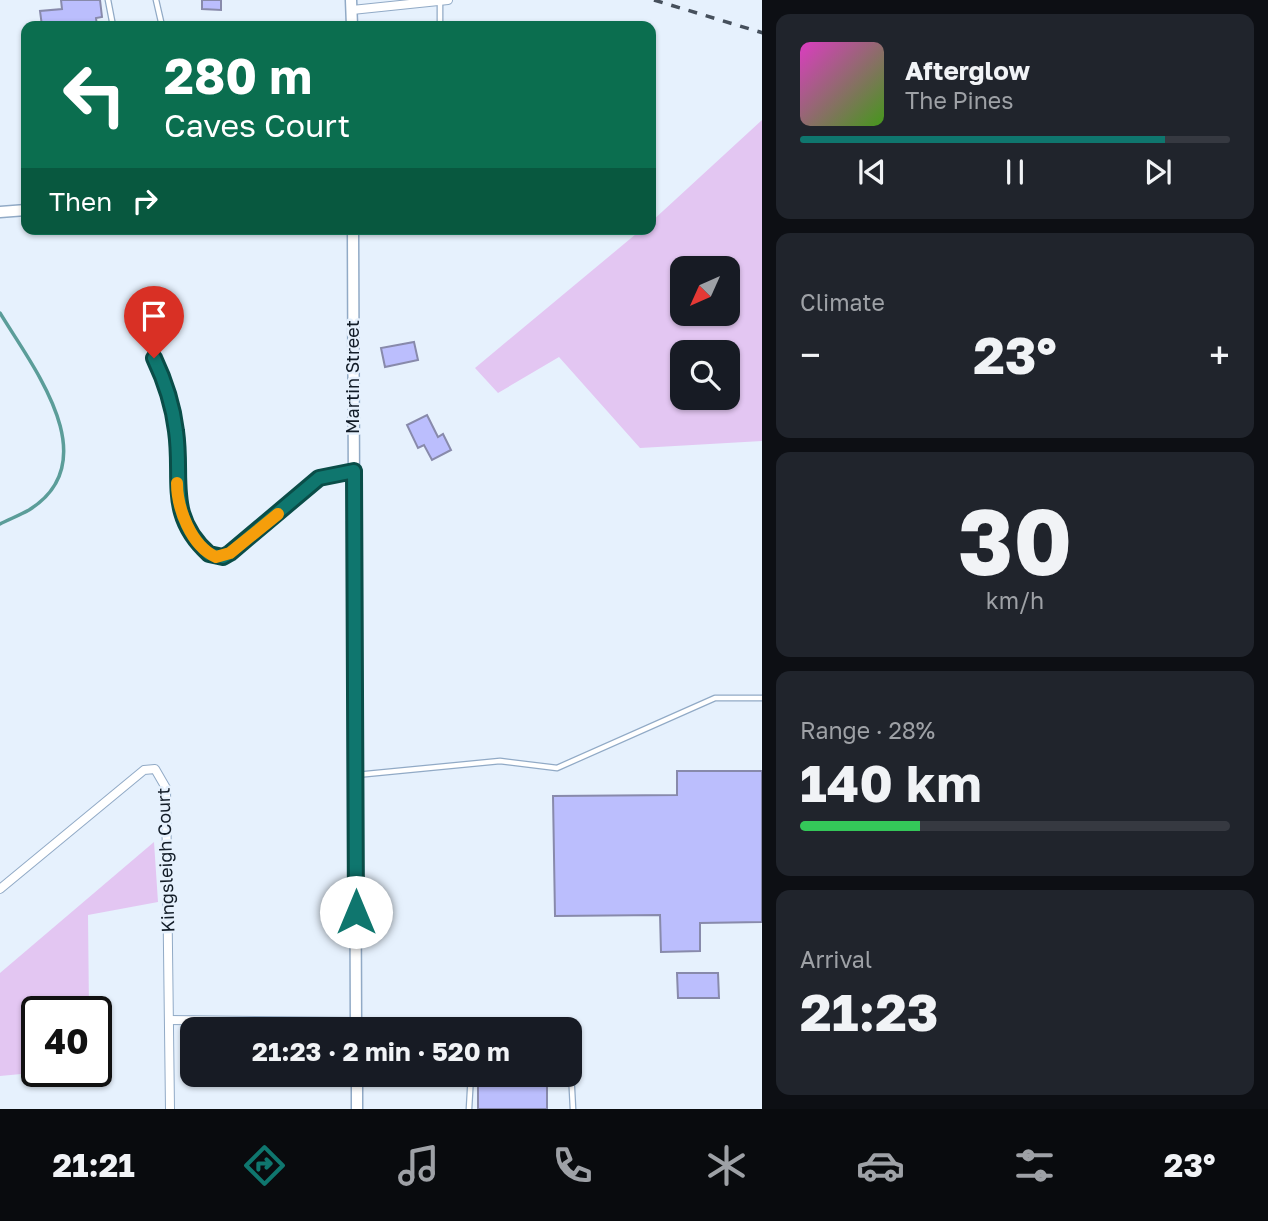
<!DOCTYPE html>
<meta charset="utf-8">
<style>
:root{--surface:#171b24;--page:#20242c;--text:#f1f3f6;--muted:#9ea1a6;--line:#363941;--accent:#0f766e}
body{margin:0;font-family:"Golos Text",sans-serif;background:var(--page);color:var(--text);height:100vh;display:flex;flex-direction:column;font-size:26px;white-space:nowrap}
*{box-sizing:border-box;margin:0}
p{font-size:23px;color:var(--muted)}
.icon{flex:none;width:38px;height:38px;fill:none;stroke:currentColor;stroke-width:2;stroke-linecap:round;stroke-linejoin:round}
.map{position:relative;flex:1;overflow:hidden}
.panel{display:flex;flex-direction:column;gap:14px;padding:14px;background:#0d0f14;width:506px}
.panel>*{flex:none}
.hud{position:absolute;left:21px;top:21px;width:635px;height:214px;border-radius:14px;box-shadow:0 2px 5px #0004;background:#0b6e4f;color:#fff;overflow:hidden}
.needle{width:46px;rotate:225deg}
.tools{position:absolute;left:670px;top:256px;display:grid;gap:14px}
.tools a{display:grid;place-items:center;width:70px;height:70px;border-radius:14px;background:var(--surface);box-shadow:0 2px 5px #0004;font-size:35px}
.speed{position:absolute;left:21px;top:996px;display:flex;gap:14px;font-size:35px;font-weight:700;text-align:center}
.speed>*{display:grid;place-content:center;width:91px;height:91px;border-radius:50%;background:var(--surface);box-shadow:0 2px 5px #0004;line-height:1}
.speed .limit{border:4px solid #111;border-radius:10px;background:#fff;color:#111}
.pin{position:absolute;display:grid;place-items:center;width:60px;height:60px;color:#fff;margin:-72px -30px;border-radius:50% 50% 50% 0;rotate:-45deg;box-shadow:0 0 7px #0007}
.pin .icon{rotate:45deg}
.me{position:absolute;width:77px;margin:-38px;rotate:0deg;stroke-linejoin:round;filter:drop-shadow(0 0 5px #0008)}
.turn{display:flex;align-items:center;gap:24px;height:147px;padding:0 28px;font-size:32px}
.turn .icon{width:91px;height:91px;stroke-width:2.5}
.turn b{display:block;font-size:49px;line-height:60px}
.then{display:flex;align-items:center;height:66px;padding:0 28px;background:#0003;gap:14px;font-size:26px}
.big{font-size:52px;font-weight:700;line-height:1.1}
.panel .card{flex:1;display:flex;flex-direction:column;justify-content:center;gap:10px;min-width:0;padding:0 24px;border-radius:14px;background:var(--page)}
.panel .dial{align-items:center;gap:0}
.dial b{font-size:91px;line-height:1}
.song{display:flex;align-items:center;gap:21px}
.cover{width:84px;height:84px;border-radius:10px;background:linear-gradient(135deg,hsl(310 70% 55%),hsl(100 70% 35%))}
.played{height:7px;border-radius:4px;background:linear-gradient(90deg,var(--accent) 85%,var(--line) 85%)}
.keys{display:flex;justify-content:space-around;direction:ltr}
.heat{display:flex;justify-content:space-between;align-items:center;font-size:38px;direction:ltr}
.charge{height:10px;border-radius:5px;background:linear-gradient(90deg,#34c759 28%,var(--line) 0)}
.trip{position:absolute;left:180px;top:1017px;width:402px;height:70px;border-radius:14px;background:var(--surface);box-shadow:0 2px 5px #0004;font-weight:700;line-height:70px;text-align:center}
.menu{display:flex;height:112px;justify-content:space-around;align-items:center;background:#090b0e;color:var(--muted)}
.menu .icon{width:49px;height:49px}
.menu .current{color:var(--accent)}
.menu b{font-size:32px;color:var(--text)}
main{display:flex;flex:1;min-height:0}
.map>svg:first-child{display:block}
</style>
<main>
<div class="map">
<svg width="763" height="1109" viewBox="0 0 763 1109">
<rect width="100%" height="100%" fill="#e6f1fd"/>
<g fill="#e3c6f2" fill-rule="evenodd">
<path d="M762,120V441L640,448L559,357L498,393L475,368L642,229H651V222ZM682,268H728V313H682ZM682,352H728V397H682Z"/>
<polygon points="154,842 158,902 88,915 89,1011 37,1012 37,1071 53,1071 0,1076 0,973"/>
</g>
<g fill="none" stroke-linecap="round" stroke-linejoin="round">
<path stroke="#5b9d99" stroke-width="3.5" d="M0,313C32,366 108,461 29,510C20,515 10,519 0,524"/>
</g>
<g fill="#bbbefd" stroke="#888aab" stroke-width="2">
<polygon points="61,0 100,0 102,17 96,18 97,26 42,26 40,11 62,9"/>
<polygon points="202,0 221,0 221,10 202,9"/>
<polygon points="414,342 418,360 385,367 381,348"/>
<polygon points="427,415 438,437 443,434 451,450 432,460 424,445 418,448 407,425"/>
<polygon points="677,771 762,771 762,922 700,923 700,951 661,952 660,915 555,916 553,796 677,795"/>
<polygon points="677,973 718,973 719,998 678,998"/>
<rect x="478" y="1076" width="69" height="33"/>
</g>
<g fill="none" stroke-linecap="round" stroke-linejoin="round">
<defs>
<g id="service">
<polyline points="108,0 113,26"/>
<polyline points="156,0 162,26"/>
<polyline points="440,1 440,26"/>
<polyline points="356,775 500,761 557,768 715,698 763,698"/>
<polyline points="570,1052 573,1109"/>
<polyline points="469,1109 471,1074"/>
</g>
<g id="minor">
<polyline points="352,10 448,0"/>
<path d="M154,358C165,381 173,406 176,431C183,480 166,515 209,554L223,557L230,553L319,478L354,471"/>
<polyline points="0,889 144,770 155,769 166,788 170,1109"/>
<polyline points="169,1020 356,1022"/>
</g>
<g id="tertiary">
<polyline points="351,0 352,26"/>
<polyline points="0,212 26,210"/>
<polyline points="353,229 356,1029"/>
<polyline points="357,1074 357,1109"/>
</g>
</defs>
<use href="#service" stroke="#91aac6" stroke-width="7"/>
<use href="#minor" stroke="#91aac6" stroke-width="10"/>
<use href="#tertiary" stroke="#91aac6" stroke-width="13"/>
<use href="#service" stroke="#fff" stroke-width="4.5"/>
<use href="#minor" stroke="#fff" stroke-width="8"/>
<use href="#tertiary" stroke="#fff" stroke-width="10"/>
<polyline stroke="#46505c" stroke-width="3.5" stroke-dasharray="9 9" stroke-linecap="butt" points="654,0 763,33"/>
</g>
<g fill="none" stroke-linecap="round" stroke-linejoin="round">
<defs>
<path id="route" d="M154,358C165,381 173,406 176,431C183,480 166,515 209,554L223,557L230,553L319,478L354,471L356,912"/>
</defs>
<use href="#route" stroke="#0a4d48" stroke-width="18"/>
<use href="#route" stroke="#0f766e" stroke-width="12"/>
<path stroke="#f59e0b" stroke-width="12" d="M177,483C177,508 191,546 216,557L230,553L278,514"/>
</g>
<g text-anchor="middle" stroke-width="5" stroke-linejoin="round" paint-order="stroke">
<g font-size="18" fill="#121c27" stroke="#e6f1fd">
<text transform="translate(353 377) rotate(-90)" y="6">Martin Street</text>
<text transform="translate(166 860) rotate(-92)" y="6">Kingsleigh Court</text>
</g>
</g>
</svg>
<div class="tools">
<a><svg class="needle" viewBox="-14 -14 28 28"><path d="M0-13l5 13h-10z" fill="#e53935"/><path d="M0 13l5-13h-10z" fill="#9ea1a6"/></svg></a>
<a><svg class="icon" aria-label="search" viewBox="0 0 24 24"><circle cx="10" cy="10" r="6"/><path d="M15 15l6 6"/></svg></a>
</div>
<div class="speed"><div class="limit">40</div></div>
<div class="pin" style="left:154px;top:358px;background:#d93025"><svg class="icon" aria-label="arrive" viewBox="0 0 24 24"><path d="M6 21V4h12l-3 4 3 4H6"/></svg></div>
<svg class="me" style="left:356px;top:912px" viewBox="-20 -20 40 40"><circle r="19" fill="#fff"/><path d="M0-13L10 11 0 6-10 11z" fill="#0f766e"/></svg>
<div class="trip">21:23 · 2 min · 520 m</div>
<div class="hud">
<div class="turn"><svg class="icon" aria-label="left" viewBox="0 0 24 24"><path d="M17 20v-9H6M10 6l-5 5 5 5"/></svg><div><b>280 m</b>Caves Court</div></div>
<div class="then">Then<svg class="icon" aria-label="right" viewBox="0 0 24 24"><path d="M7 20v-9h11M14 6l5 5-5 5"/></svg></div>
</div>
</div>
<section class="panel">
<div class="card">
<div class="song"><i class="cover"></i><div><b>Afterglow</b><p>The Pines</p></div></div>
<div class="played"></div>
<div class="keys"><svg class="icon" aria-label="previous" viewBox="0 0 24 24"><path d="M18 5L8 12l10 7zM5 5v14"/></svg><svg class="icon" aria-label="pause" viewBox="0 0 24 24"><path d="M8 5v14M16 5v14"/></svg><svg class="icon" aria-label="next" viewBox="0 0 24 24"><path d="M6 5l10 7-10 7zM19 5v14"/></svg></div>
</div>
<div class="card"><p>Climate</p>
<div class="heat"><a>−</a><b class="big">23°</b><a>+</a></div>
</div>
<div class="card dial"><b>30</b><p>km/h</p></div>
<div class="card"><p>Range · 28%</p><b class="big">140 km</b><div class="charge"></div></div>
<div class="card"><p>Arrival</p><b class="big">21:23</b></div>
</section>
</main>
<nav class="menu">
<b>21:21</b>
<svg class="icon current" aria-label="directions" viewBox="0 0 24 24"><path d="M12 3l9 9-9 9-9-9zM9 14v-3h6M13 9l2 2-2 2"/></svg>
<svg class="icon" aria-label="music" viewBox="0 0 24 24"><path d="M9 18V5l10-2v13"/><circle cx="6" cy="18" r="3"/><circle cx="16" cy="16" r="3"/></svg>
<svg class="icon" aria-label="phone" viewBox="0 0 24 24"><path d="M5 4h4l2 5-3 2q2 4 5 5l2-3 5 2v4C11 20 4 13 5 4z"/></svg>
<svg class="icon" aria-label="climate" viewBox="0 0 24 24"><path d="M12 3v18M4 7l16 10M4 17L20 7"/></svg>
<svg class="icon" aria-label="car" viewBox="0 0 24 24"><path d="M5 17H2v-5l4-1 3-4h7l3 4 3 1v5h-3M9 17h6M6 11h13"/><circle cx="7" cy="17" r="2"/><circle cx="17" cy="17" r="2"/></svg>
<svg class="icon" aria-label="filters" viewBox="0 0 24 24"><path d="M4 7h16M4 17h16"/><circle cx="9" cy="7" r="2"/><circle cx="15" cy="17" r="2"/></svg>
<b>23°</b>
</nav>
